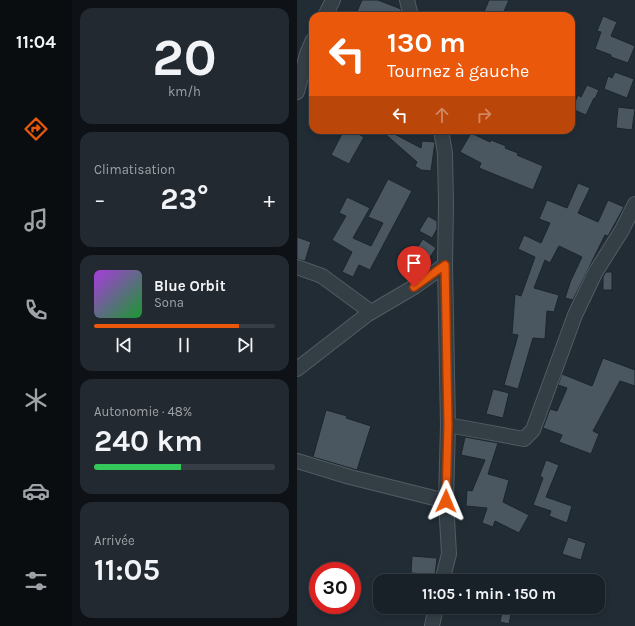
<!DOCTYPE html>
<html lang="fr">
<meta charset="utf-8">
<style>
:root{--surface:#192128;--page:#222930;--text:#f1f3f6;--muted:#9fa3a8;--line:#373e45;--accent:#ea580c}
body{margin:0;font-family:Karla,sans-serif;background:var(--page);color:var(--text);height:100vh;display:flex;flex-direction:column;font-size:15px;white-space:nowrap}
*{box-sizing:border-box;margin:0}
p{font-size:13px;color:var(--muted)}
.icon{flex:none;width:22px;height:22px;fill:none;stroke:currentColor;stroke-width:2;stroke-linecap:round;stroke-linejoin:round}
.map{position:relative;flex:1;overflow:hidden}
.drawer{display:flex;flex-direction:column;gap:8px;padding:8px;background:#0e1216;width:225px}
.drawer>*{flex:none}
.banner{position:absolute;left:12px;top:12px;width:266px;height:122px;border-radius:12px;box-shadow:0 2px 6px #0003,0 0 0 1px var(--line);background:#ea580c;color:#fff;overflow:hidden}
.speed{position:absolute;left:12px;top:562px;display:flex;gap:8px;font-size:20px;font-weight:700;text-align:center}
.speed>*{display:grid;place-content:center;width:52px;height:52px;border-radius:50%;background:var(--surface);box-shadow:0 2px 6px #0003,0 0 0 1px var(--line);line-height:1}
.speed .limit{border:6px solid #d22;background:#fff;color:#111}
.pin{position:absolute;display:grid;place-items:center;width:34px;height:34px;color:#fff;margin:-41px -17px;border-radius:50% 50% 50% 0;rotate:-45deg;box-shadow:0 0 4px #0007}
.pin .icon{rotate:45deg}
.me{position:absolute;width:44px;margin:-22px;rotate:1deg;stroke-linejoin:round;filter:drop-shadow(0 0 3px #0008)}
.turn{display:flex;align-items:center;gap:14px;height:84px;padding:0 12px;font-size:18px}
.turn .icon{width:52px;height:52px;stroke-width:2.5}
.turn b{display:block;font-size:28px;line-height:34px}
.lanes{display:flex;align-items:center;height:38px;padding:0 12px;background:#0003;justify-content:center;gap:20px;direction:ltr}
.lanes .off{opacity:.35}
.big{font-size:30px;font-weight:700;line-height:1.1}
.drawer .card{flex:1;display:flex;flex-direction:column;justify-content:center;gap:6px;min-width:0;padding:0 14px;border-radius:12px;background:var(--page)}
.drawer .dial{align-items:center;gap:0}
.dial b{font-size:52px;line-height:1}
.song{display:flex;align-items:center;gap:12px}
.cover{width:48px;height:48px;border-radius:6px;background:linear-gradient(135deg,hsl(280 70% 55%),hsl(130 70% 35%))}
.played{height:4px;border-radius:2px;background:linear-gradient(90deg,var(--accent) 80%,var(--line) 80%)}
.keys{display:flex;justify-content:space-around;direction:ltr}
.heat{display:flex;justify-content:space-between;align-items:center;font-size:22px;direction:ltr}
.charge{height:6px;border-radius:3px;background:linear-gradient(90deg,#34c759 48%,var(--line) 0)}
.trip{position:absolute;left:76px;top:574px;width:232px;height:40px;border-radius:12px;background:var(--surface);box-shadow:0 2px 6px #0003,0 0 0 1px var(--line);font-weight:700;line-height:40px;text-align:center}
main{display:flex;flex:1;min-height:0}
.tabs{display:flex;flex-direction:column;width:72px;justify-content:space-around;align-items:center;background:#0a0d10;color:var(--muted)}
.tabs .icon{width:28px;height:28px}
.tabs .on{color:var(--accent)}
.tabs b{font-size:18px;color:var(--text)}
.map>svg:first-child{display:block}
</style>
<main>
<nav class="tabs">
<b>11:04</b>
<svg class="icon on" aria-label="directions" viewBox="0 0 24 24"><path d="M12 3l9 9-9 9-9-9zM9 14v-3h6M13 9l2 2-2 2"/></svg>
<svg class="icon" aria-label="music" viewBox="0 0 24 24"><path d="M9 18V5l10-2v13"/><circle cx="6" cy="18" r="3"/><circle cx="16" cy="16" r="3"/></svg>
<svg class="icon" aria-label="phone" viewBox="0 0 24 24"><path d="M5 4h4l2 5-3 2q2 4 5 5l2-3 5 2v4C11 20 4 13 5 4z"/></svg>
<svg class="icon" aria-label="climate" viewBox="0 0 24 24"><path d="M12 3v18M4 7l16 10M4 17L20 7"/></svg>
<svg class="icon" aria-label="car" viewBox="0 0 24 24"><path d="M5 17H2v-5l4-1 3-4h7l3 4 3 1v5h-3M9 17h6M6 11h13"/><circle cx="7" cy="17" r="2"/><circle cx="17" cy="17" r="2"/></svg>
<svg class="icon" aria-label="filters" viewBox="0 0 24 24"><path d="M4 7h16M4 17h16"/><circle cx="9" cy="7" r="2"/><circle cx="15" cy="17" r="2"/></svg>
</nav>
<section class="drawer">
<div class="card dial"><b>20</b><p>km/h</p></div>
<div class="card"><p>Climatisation</p>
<div class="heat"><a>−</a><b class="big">23°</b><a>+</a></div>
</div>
<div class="card">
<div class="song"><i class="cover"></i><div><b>Blue Orbit</b><p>Sona</p></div></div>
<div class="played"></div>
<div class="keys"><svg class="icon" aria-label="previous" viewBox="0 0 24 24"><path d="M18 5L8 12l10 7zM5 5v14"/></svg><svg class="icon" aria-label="pause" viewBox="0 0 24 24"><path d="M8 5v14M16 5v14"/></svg><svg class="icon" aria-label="next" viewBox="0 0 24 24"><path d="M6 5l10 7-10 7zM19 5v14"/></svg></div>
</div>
<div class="card"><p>Autonomie · 48%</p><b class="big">240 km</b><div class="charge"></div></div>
<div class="card"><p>Arrivée</p><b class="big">11:05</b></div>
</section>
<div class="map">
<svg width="338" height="626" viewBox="0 0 338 626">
<rect width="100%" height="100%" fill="#212c35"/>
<g fill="#4a5760" stroke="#1c252c">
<polygon points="65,0 81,0 104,9 105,16 58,16"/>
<polygon points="192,0 212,0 205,16 198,16 187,12"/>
<polygon points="306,16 320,22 314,36 338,46 331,63 314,57 314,55 298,49 304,32 300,31"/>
<polygon points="318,72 337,79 330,98 307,89 311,76 315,78"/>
<polygon points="290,85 302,90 298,99 297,98 289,115 275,109 281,95 284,97"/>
<polygon points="321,107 338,109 335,130 319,128"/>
<polygon points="47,130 53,130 67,137 52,164 34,155"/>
<polygon points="90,130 124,148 125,141 138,142 134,171 124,170 118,166 120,162 87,133"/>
<polygon points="174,133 193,142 194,140 209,146 208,148 221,153 220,155 246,166 236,190 182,168 184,163 163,152"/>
<polygon points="91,179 115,191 73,270 62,265 56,277 45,272 55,252 35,240 49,216 42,213 50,197 73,208 56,238 74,246 86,223 71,217"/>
<polygon points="281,183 293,188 281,213 301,222 311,200 327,207 311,236 308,235 276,300 268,298 274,280 285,257 262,246 253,263 248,260 237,288 262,295 257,312 250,311 248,339 236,338 221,389 207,385 221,335 215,334 218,294 224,296 238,257 221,249 227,235 244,243 253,223 242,219 250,200 270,208"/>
<polygon points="131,216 140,221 140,229 135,238 122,231"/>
<polygon points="0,237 14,242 8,261 0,259"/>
<polygon points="126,239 139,248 124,271 110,262"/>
<polygon points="309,272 315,272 315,290 306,290 306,277"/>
<polygon points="306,358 338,370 338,386 323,381 296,431 302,434 294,454 262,442 265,435 246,428 253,409 260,411 270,388 261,385 265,374 295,386"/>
<polygon points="196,389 212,393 206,418 189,414"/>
<polygon points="29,410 50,416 49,418 74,426 60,470 16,457"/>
<polygon points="168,437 201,443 191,474 212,480 206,502 232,515 222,533 198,521 196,527 185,523 190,508 169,506 170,490 175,491 188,460 164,455"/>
<polygon points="249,460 262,465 249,497 275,506 270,523 252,516 254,511 236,505 246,478 243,476"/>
<polygon points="271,537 289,543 284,560 265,554"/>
<polygon points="115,556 140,558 138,575 114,573"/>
<polygon points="205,612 214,614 212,624 203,622"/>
</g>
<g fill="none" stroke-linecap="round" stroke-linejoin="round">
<defs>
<g id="street">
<polyline points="110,0 114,16"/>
<polyline points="28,16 36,0"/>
<polyline points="0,92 10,54 16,40"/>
<polyline points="144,130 148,153 149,204 148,265 151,425 149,501 152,554 145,581"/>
<polyline points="0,267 25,276 74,312"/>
<polyline points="0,369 71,314 117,287 148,265"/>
<polyline points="151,425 227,439 236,430 278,315 298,273 325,230 338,204"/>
<polyline points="0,461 53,477 149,501"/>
<polyline points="135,626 139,607"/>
</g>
</defs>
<use href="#street" stroke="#525c63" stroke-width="16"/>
<use href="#street" stroke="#343e45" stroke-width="14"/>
</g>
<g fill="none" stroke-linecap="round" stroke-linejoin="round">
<defs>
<polyline id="route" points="117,287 148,265 151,425 149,501"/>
</defs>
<use href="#route" stroke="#983908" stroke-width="10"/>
<use href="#route" stroke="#ea580c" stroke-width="7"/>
</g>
</svg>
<div class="speed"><div class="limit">30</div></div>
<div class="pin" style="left:117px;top:287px;background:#d93025"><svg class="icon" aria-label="arrive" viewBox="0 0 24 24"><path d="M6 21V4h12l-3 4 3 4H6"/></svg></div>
<svg class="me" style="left:149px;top:501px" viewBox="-20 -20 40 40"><path d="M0-17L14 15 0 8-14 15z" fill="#ea580c" stroke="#fff" stroke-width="4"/></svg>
<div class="trip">11:05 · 1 min · 150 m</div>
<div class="banner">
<div class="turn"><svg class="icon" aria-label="left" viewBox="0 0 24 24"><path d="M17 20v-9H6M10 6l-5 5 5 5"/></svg><div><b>130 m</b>Tournez à gauche</div></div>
<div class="lanes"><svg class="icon" aria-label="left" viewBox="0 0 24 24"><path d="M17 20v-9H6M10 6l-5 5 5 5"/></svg><svg class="icon off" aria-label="ahead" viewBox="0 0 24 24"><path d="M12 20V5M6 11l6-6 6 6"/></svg><svg class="icon off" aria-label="right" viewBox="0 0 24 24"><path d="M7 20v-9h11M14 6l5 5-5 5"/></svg></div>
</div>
</div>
</main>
